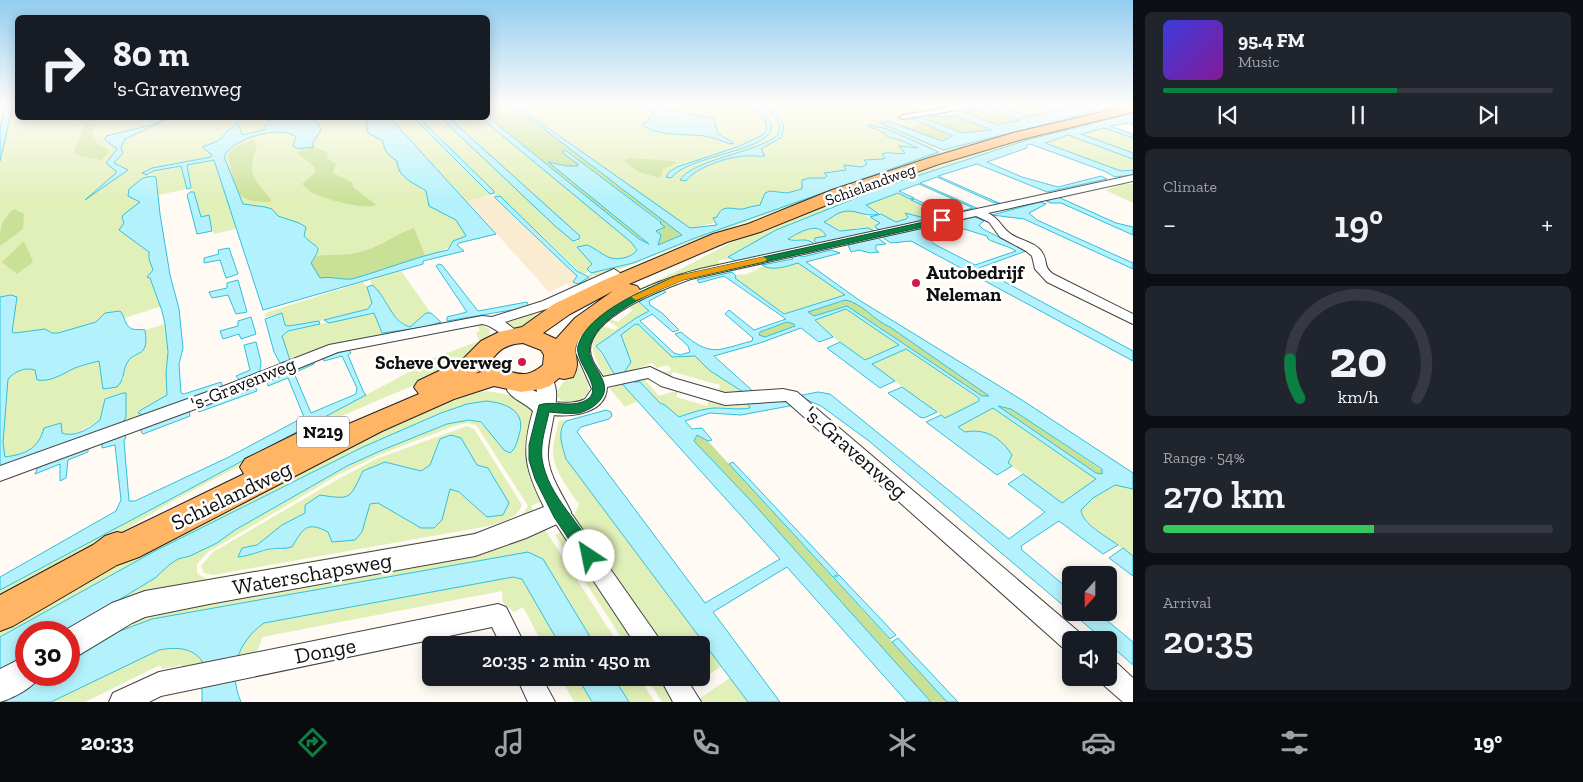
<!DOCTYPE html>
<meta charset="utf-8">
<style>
:root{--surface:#171b24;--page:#20242c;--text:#f1f3f6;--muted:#9ea1a6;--line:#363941;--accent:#0b8043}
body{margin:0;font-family:"Zilla Slab",serif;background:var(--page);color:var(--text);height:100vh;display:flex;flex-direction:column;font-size:19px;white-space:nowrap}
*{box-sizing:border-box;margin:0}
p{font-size:16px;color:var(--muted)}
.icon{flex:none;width:28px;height:28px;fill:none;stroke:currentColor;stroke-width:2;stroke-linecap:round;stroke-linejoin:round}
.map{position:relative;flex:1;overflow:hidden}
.side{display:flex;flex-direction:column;gap:12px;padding:12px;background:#0d0f14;width:450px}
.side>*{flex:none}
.banner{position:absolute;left:15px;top:15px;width:475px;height:105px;border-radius:8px;box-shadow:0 2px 12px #0003;background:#171b24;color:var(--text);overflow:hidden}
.needle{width:32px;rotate:201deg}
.fabs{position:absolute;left:1062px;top:566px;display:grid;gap:10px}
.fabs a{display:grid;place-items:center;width:55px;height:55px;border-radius:8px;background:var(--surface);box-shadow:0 2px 12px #0003;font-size:25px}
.speed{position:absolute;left:15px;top:621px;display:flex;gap:10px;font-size:25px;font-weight:700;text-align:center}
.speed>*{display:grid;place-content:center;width:65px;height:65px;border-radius:50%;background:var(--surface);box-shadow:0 2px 12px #0003;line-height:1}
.speed .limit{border:8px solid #d22;background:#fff;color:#111}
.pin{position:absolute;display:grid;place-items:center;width:42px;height:42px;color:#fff;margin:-21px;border-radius:10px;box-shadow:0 2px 8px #0006}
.me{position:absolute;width:55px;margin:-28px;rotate:326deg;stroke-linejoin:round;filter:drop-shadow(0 0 4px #0008)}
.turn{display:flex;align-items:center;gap:18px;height:105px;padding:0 15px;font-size:22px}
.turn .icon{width:65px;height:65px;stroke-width:2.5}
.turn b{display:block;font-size:35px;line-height:42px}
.big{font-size:38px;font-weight:600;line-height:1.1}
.side .widget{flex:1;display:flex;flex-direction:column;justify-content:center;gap:8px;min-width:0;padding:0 18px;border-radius:8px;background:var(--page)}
.side .dial{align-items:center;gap:0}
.dial svg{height:130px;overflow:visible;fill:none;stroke:var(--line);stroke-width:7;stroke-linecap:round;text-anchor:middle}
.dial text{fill:var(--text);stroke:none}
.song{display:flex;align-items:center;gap:15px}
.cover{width:60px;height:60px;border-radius:8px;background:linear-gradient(135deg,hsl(240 70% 55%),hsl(290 70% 35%))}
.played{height:5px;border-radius:2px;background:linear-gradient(90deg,var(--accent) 60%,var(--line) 60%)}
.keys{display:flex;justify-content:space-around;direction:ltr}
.heat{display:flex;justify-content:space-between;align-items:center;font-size:28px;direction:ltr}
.charge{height:8px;border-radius:4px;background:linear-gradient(90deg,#34c759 54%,var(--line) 0)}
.trip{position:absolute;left:422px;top:636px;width:288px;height:50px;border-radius:8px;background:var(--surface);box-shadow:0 2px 12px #0003;font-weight:600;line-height:50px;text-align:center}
.tab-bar{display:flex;height:80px;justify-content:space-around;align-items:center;background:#090b0e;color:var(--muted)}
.tab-bar .icon{width:35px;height:35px}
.tab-bar .selected{color:var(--accent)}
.tab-bar b{font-size:22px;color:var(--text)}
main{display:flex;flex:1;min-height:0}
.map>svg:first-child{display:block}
</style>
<main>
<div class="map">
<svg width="1133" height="702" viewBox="0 0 1133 702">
<rect width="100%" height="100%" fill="#fffaf4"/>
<polygon fill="#f9ecd0" points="490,195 577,276 574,282 578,284 572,287 568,283 549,292 467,201"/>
<g fill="#e1efb8" fill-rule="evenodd">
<polygon points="0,105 17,105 18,118 383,118 474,236 406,267 283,298 216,157 148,171 172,303 67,336 4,341 0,313"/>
<polygon points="488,105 1133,105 1133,107 969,146 959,151 604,282 613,275 678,249 948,153 934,146 930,150 737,218 690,228 687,233 488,118"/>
<path d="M1133,110V113C1030,138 928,167 831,209C822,213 811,215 802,219C776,229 753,245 728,257L729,259L719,260V265L783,252L743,262L663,279L625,298L626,295L677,271L738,239L840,198L853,196L873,189L881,183L935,164L1022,137Z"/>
<polygon points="390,118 414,118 492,194 494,191 419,118 441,118 573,241 578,241 579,236 449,118 481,118 631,242 637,251 634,254 616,260 605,256 596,249 577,247 593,265 587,269 589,271 585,274 580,272 500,196 497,197 494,194 467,201"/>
<polygon points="1104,128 1133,138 1133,153 1081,134"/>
<polygon points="1068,135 1133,159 1133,170 1121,171 1044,143"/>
<polygon points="938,150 942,153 703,237 605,275 592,276 593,279 579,285 578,284 589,277 588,275 591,273 633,263 695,238 939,152"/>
<polygon points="212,160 215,160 236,229 214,234 209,216 201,217 194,192 190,192 191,188 187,165"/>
<polygon points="181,166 187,189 158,195 156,177 151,174 153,171"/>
<polygon points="1123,184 1133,184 1133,203 1105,190"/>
<path d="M898,193L913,199L912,200C920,205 932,207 937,215L908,217L906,219L896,222L866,205Z"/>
<polygon points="848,211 858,212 881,224 873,229 858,228 845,232 824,222 839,213"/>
<polygon points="810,229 822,230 826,236 811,242 803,239 788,240 801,231"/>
<polygon points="798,263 846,295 784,314 735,278 735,275 747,274 759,269 757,268 764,266 774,268"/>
<path d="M401,271L431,313H426L410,327C398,323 374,291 370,280Z"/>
<polygon points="363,282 367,287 372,303 367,309 320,321 289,326 285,325 282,313 267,317 264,315 268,312"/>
<path d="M662,289L640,302L649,311L636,318L596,346L615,375L605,377C595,357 584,344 603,326L615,330L618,327L608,321L610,319L618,322L633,310L627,306Z"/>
<polygon points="846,309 899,345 865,360 823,330 815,320"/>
<polygon points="375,312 382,333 439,324 438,326 342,342 285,363 280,363 290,360 281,337 288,331"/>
<polygon points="533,313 545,318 518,330 508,324 510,320"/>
<polygon points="480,323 490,330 488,339 447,371 332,420 224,474 171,502 0,605 0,590 411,371 410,367 479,341 476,332 480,331 478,326 473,327 472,325"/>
<path d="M165,324C168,348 168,371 167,395L141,410L139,411L143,415L97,433L100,420L72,435L62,433L61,423L44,428C37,449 26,454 5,458L3,443L8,379C24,359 51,375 73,369C82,367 91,363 100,361L103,388L124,379C124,375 124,370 125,366C131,350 149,359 145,330Z"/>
<polygon points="638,324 672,357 695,356 709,370 743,392 745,395 718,393 720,385 673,372 670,379 662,373 672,370 667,365 657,368 652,363 626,373 621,335 635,325"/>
<path d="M576,344C571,365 589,373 589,391C583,403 561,407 556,393L567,377Z"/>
<polygon points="906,349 979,399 979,401 945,418 871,364"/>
<path d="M636,378L645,380L659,396L679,390L676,397L707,406L709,398L748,402L751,408C738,410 727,408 714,408C702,409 690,413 679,417L665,405L660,404L640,382H634L632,379Z"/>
<polygon points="622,383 638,401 625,407 610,389"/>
<path d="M481,391C496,392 536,396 533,419C531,432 525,444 526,457C528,473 535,487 543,501L531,506L537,516L498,532L116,609L69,638V632H66L155,578L169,565L178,559L190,556L217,543L235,530L347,466L380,451L455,421L475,420L486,427L476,402L441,413L363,447L153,552L0,637V622L350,441L469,393ZM467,423L476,425L478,428L528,506C518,525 490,529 471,533L206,579L197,573V564L208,552L338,475L379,455L454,426Z"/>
<polygon points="993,408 1096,479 1062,503 1008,463 972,431 965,432 957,427"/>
<path d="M577,419L566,421V459L722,666L688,688L681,678H701V645H659L573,518L579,504C568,489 552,468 553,448C554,439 557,429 559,421Z"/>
<path d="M467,426L474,429L522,505C517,522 487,526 472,529L213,575L204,573L201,566L213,552L340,478L376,459ZM461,438L477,465L487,517L458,492L450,489L442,520L421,528L378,503L370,504L362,532H328L318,527L312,526L302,530L281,550C266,548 253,556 238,556L242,548L257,545L282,525L305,513L320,496L342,499L351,495L363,471L385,462L420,471L430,465L440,439Z"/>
<path d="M1115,485L1133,489V556C1120,546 1082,524 1081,510L1093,498Z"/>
<polygon points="544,528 619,645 595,645 543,559 528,552 152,619 120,631 69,662 69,654 129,618"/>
<polygon points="562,531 638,645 626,645 555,535"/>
<path d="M513,577L522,579L560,645H543L523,607L514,612L503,603L502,591L262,637C259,653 252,658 236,662C243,645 249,633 264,623Z"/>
<path d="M177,648C190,651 201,653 204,668H186L181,665L162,669L160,665L85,702H51L159,650Z"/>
<polygon points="561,678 578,678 592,702 574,702"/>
<polygon points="614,678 639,678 655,702 629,702"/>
<polygon points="647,678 659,678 675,702 662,702"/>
<polygon points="730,678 748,702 699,702 697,700"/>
</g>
<g fill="#c9e196">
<path d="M488,105H513L682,235L658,245L656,231L661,221L565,150L563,151L564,154L578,164V166C567,168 559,162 549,162L651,245L639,239L488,117Z"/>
<polygon points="983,109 1018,121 998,125 965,113"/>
<polygon points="952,115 991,130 991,131 963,133 926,119"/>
<polygon points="73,118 93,118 97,121 92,132 97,143 110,151 101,160 80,156 74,152 85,124 71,119"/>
<polygon points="924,124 953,136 942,141 906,128"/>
<path d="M253,139L257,146C247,174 253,178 271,199V202C231,203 235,188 228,154L237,146Z"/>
<path d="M314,147L327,152L328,159L336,164L333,173L353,183V187L376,205C364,210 323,199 311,192C308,190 305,186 302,184L315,173V167L296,152Z"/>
<polygon points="630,158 674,161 678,163 664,168 660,178 639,172 623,160"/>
<path d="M14,209L24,214L23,229L0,246C0,227 0,222 14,209Z"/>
<path d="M414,228L425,255L414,260L352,279C340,280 331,276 320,278L311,263L317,256C329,254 344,256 356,253C377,249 394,235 414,228Z"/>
<polygon points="24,241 33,262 17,274 2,262"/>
<path d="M845,300C863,303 874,321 890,327L989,396H982L847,306L814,316L808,312Z"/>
<polygon points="787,322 792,323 795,326 765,337 759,335 760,332"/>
<polygon points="998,406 1011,409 1102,470 1102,474 1096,473"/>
<polygon points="697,435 706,439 947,702 931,702 752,502 694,441"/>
</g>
<g fill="#b3f2fc" stroke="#32bfdb" fill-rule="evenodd">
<polygon points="6,105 13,105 0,161 0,129"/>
<path d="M513,105L525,106L531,116L690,228L717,225L713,218L717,217C722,203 733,210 743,209C749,207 754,206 760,205L765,193L770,191L787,193L802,189V180L809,178H825L827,176L824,173L846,170L844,165L862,167L867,164L864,160L882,159L885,158L882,154C890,151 897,155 905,153L899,146L918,148L900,140L888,137L883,132L868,126L870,125L887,129L939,152L695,238L633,263L591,273L587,269L592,264L577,247L587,245C604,252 607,263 627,257C632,255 634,254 637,250L631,242L481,118L488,117L639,239L649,244L548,162L567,166H578V164L564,154L563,151L565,150L661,222L660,223L665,227L656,231L661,235L658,245L682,235Z"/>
<path d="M645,105H661L667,109L714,119L718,134L734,143L730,144C722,141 713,137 704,136C688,134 653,136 642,124L647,122L653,113Z"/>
<path d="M748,105C759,105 769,118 772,127C769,152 688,155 671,178L666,177L669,172L677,167L740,146L763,135L767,129L765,120Z"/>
<path d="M760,105C770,105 780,116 784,125L782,137L761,149L765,156C759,157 752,155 746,156C730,156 694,168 686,181L680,180C693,159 754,154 778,135C783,121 771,112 760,105Z"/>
<polygon points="990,105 1013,105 1002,107 1028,116 1053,112 1030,105 1046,105 1061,110 1071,107 1070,105 1122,105 943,150 880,123 888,121 942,141 953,136 911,118 919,117 963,133 992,130 955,116 929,117 956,110 962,112 979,108 981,110 966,113 998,125 1020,120 982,106"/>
<path d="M1133,113V125L1129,123L1110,126L1133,134V138L1104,128L1081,134L1133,153V159L1068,135L1045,143L1121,171L1133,170V175L1115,177L1104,171L1030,144L1027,145V148L987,162L1022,177L1058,187L1101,176L1107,179L1047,192L977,164L938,176L1001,204L992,202L937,177L920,183L979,209L962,211L973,208L919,184L899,191L914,198L910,199L898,193L866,205L879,214C863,218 856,208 842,212C837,213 830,219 824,222L840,231L868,228L875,231L818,244L814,241L815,238L826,236C819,220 798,233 788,239C797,243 804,236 815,244L793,251L802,257L831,250L840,253L806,262L859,300L1022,400L1133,473V489L1115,485L1093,498L1081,510C1082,524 1106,536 1118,545L1103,554L1059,521L1021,546L1022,550L1071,591V612L869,441L821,406L798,396L818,392L830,394L1009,539L1045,512L1008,484L1023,474L1062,503L1096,479L993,408L958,427L965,432C986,428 1001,438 1012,455L1008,463L1012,466L997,475L926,422L941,415L945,418L979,401V398L906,349L872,364L895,381L880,388L827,348L840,342L865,360L899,345L846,309L815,320L833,337L819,342L801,328L760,343L714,356L755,393L761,403L790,400L795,405L741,415L710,413L685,421L692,429L702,428L712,440L708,441L697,435L694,441L752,502L931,702H907L787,567L713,612L780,702H748L566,459C563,447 556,432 566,421L606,410L611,412L612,416L609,419L581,427L577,432L705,603L780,559L616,377L602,353L596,346L636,318L649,311L639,302L662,289L666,292L649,301L650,305L662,313L679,330L673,332L652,314L640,321L674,353L680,355L690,352L688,346L675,334L681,332C711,358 717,350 752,341L753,338L725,314L729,310L754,330L786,319L724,276L699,283L697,280L732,272L736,276L735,278L784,314L845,295L798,263C788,266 771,272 762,265L793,259L787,253L783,252L736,261L728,257L776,230L886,186L1027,140ZM845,300C863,303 874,321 890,327L989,396H982L847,306L814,316L808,312ZM787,322L794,324L795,326L765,337L759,335L760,332ZM638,324L672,357L695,356L709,370L743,392L750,408C738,410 727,408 714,408C702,409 690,413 679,417L665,405L660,403L640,382H634L625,371L631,362L621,335L634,325ZM998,406L1011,409L1102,469V474L1096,473Z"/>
<polygon points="167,118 170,118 125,139 121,148 123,153 114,163 128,170 85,200 116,173 116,171 106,163 117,149 105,140 106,136 151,125"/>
<path d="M279,118H309L318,123L321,130L312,144L314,147L298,149L293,146L296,137C281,124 230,139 224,157L243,204L265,207L272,209L278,216L299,223L306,227L304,236C317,250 324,243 311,263L320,278C331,276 340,280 352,279C384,270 415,257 448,250L453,241L466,236L456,220L429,206L426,191C415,183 398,179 397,161C388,155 384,151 383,141L368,133L366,126L368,118H390L496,234L459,243L457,245L464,251L423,261V264L263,310L214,160L187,165L191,188L187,189L181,166L153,171L147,175L142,173L152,168L211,157L212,155L202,147L218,141L236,123H238L242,135L264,130L268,121Z"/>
<polygon points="414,118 419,118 494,191 494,193 490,194"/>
<polygon points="441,118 449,118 580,236 579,239 573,241 555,226"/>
<polygon points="152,176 156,177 160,214 170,275 179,309 183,348 179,364 181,393 184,394 221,382 223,387 143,415 138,413 141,410 167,395 166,373 168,352 165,324 162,311 150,278 147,277 153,270 149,259 149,252 119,230 124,223 122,218 123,215 140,202 128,196 129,189 143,178"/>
<polygon points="190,192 194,192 201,217 209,215 212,231 197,234 187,195"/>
<polygon points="500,196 577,271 589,277 578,284 573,282 577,276 494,197"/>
<polygon points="1058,197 1116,223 1133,227 1133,235 1061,203 1051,203 1046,201"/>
<polygon points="915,199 944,213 955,214 880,230 876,228 875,226 880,223 870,217 881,214 896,222 906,219 908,217 905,213 921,217 936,215 931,209 911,200"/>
<polygon points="1040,202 1046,204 1029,213 1037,220 1133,263 1133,269 1024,219 992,215"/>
<path d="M975,217L984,221L979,225L983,229L1026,251L979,268L1133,351V361L911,241L891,243L882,237L928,227L934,230L935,233L930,236V239L934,244L975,265L1016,251C1007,245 996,244 988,239L987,236L964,229H940L934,226Z"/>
<polygon points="878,238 886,244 876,245 876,250 879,252 870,253 859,250 851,252 848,245"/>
<polygon points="229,248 238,274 226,278 220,260 204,263 204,258 219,254 218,250"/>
<polygon points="439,264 442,265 478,311 527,302 529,307 447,321 447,317 467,312 436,266"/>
<polygon points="238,280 247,312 236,314 228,295 212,298 209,292 227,288 227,283"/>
<path d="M372,285C387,296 390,321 410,327L426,313H431L441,322L425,327L382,333L374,313L329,323L324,320L368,309L372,303L367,287Z"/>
<path d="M11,295L17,297L12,332L15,333L45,329L52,333H58L96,322L105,313L120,311C125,316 124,325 132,329C135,330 141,329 145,330C150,361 133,348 126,365C122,375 125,378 117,387L103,389L99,361C91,363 83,365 75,368C62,374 52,382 37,380L35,370C25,367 15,371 8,379L3,443L5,457C26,454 38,449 44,428L61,423L62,433C75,438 90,428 100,420L105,399L123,393H126V417L122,424L0,469V297Z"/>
<polygon points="282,313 285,325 289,326 319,321 320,324 288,331 282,336 290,360 280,363 274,352 265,319"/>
<polygon points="251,317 256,334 241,339 239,334 223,339 220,331 238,326 238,321"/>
<polygon points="256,342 261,362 260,371 239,380 236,376 250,370 244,345"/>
<polygon points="349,350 351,353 348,355 363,391 366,395 0,590 0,577 116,511 121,500 115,445 102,448 102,443 123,433 126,437 124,441 129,501 135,501 229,457 304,417 288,378 268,386 267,381 314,362 314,364 294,373 311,413 356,394 357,388 342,356 324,361 322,357"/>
<polygon points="255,386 257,391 199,412 197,408"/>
<polygon points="902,387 937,412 924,418 920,417 888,393"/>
<path d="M486,401C506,403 527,411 519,435C517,442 516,448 510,453L504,450L481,422L469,420L447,424L380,451L347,466L235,530L217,543L190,556L178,559L169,565L155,578L66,632H26V657L0,673V637L153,552L363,447L441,413L467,404Z"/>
<polygon points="189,410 190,416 143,434 141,432 142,427"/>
<path d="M451,435L461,438L477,465L488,468L509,503L503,515L487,517L459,492L450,489L442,520L434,528H421L378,503L370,504L362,532L355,540L332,542L328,532C307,521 303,528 292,547C285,549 279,548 271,549C261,550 251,556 238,557L242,548L257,545L282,525L305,513V505L320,495C352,500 349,499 363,471L385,462L421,471L430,465L440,439Z"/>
<polygon points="88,448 88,452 68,460 66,478 60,481 60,464 35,474 38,467"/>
<polygon points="733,462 838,574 833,577 729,464"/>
<polygon points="1123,548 1133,556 1133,576 1109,558"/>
<path d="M528,552L543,559L595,645H560L522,579L513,577L264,623C237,642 228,672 241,702H202V661C192,647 175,647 159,650L51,702H4L47,675H69V662L120,631L152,619Z"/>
<polygon points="839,575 896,635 890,639 834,578"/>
<polygon points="1072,613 1098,613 1133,642 1133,665 1109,644 1109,640 1104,640"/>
<polygon points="898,638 958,702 947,702 892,642"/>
<polygon points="578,678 614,678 629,702 592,702"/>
</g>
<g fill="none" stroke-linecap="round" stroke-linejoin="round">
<defs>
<g id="minor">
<polygon points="962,105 978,105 974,107 903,119 899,117 903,115"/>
<path d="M1133,175V181L988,213C998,218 1000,224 1007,231C1017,241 1037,241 1043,254C1048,263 1043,266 1053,274L1133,314V324L1047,282L1035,269L1032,256L1026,251L1000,237L989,222L976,216L691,279C664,289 591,315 590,350C590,360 598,369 603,377L650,367L673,378L725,393L783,389L797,392L1079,632L1083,640H1071V652L1063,648L786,401L725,405L661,386L648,378L607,387C606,418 559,419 537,412L535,408L537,404C553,399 570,407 585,399L592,389L576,353C576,308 665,278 700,269Z"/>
<path d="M614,269L620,273L619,276L553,307L505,322L523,336L521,339C505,343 497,326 482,324L338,352L236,394L0,481V466L224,386L329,345L482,316L492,317L543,301Z"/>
<polygon points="559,504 566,506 658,637 662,645 636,645 552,518 549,512 552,506"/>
<polygon points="498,604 506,607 525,645 501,645 492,627 161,696 149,702 109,702 113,693 159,672"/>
<polygon points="1109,661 1118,664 1133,678 1133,702 1123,702 1100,682 1099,678 1109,678"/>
<polygon points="517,678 542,678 555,702 528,702"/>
<polygon points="660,678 686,678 701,702 673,702"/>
</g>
<g id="tertiary">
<path d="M546,379L553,381C563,397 546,436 548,458C550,478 563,495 571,512L568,519L526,538L475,556L209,604L145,617L132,623L79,655L69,660V632H62L112,603L145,591L475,534L544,507C525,469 521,452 533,411C525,403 512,399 507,390L510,385L517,383L537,392L536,386L539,381Z"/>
<path d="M26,656V675H40C34,688 13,698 0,702V669Z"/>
</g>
<path id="primary" d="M1133,105V112L1023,139L939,164L844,198L760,232L727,242L629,284L637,286L640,290L637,294C621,304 584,326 577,343C572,355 582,361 573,377L564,379L559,378L550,386L541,389L521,392L494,386L454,399L382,431L139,557L117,565L13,626L0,631V595L93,545L105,536L117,532L122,533L244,474L240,467L245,459L322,421L332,418L342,421L344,426L419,394L414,387L418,381L462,360L481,341L499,332L522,327L554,304L602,281L713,234L748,224L832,190L929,158L1013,133ZM613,291L575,318L556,339L543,333L570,314ZM523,343L541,350L544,355L543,365C523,382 516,370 494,369C488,369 481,372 475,374C496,364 492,345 523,343Z"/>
</defs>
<use href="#minor" stroke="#434343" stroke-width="2"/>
<use href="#tertiary" stroke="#434343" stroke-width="2"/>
<use href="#primary" stroke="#212121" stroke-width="2"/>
<use href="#minor" fill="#fff" fill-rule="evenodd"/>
<use href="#tertiary" fill="#fff" fill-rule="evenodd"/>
<use href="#primary" fill="#ffb564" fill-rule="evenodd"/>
</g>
<linearGradient id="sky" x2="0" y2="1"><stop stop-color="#93cdf0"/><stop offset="0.52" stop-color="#fffdfa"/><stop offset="1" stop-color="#fffdfa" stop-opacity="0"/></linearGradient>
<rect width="1133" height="203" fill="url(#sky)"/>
<path fill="#0b8043" stroke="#07532c" d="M942,218H945V222L683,280C655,292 599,313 590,345C586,359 601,371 604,384C608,398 592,410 579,413C570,414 558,413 549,412C546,427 540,443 542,459C548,497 582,523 597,556L595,562L589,564L584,562L554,517L535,479L529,460V445L539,405C555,400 573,409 588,399C604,387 574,362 578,346C586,313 648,288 676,276Z"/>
<polygon fill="#f59e0b" points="763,257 767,259 766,261 683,280 639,299 636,300 631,297 676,276"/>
<g fill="#d0184c" stroke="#fff" stroke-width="2">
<circle cx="916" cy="283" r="5"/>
<circle cx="522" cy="362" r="5"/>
</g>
<g text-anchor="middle" stroke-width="5" stroke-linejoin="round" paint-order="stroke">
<g font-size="16" fill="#101010" stroke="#fff">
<text transform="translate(870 184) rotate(-20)" y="6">Schielandweg</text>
</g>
<rect fill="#fff" stroke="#585858" stroke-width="1" x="297" y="416.5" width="52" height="31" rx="4"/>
<g font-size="18" font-weight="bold" fill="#101010">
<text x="323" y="438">N219</text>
</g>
<g font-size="19" font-weight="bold" fill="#101010" stroke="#fff" text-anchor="start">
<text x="926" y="279">Autobedrijf<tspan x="926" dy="22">Neleman</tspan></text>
<text x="512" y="369" text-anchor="end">Scheve Overweg</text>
</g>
<g font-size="19" fill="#101010" stroke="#fff">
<text transform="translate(243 383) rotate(-22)" y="7">'s-Gravenweg</text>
</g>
<g font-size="22" fill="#101010" stroke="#fff">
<text transform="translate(856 452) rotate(41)" y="8">'s-Gravenweg</text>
<text transform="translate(231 495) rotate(-26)" y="8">Schielandweg</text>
<text transform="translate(312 573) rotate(-10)" y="8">Waterschapsweg</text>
<text transform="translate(325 650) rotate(-11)" y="8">Donge</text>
</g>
</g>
</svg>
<div class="fabs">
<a><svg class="needle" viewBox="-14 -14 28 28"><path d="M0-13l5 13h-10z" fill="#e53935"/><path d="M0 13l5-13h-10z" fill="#9ea1a6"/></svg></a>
<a><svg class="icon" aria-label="sound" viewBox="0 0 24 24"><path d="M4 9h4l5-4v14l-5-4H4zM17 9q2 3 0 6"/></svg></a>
</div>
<div class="speed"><div class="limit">30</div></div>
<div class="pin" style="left:942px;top:220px;background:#d93025"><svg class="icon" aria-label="arrive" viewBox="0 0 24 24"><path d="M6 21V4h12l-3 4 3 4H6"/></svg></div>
<svg class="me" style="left:589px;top:556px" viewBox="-20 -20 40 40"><circle r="19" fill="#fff"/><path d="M0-13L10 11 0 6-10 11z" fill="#0b8043"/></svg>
<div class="trip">20:35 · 2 min · 450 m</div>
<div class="banner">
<div class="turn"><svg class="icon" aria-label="right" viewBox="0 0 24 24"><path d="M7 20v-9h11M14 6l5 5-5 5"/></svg><div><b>80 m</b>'s-Gravenweg</div></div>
</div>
</div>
<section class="side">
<div class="widget">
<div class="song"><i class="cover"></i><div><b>95.4 FM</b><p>Music</p></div></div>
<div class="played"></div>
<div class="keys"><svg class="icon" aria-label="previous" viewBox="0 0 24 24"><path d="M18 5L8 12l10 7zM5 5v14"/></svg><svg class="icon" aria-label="pause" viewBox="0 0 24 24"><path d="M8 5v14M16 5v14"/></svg><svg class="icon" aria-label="next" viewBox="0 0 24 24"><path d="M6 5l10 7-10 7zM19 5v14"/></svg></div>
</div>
<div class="widget"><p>Climate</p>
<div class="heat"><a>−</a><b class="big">19°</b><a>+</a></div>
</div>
<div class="widget dial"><svg viewBox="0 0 100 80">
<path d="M14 69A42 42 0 1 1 86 69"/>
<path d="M14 69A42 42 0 0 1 8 45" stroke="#0b8043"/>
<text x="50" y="56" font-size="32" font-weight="700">20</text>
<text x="50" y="72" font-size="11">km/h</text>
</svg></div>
<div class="widget"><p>Range · 54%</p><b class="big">270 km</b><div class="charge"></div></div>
<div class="widget"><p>Arrival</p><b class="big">20:35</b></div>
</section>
</main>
<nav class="tab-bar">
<b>20:33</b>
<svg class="icon selected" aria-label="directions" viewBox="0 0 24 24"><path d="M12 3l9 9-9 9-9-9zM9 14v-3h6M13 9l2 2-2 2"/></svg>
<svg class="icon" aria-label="music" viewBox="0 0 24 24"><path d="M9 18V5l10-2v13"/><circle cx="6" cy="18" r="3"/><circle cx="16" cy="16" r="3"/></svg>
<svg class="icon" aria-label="phone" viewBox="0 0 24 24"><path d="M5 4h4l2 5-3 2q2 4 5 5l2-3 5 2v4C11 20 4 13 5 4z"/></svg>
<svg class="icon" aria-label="climate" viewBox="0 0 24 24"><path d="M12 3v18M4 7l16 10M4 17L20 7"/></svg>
<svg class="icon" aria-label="car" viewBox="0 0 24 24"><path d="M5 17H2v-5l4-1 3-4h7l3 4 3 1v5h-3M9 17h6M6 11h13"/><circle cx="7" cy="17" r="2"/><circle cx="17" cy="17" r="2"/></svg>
<svg class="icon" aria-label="filters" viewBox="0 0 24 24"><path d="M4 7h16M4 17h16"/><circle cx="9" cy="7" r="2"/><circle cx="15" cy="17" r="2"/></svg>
<b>19°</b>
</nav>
